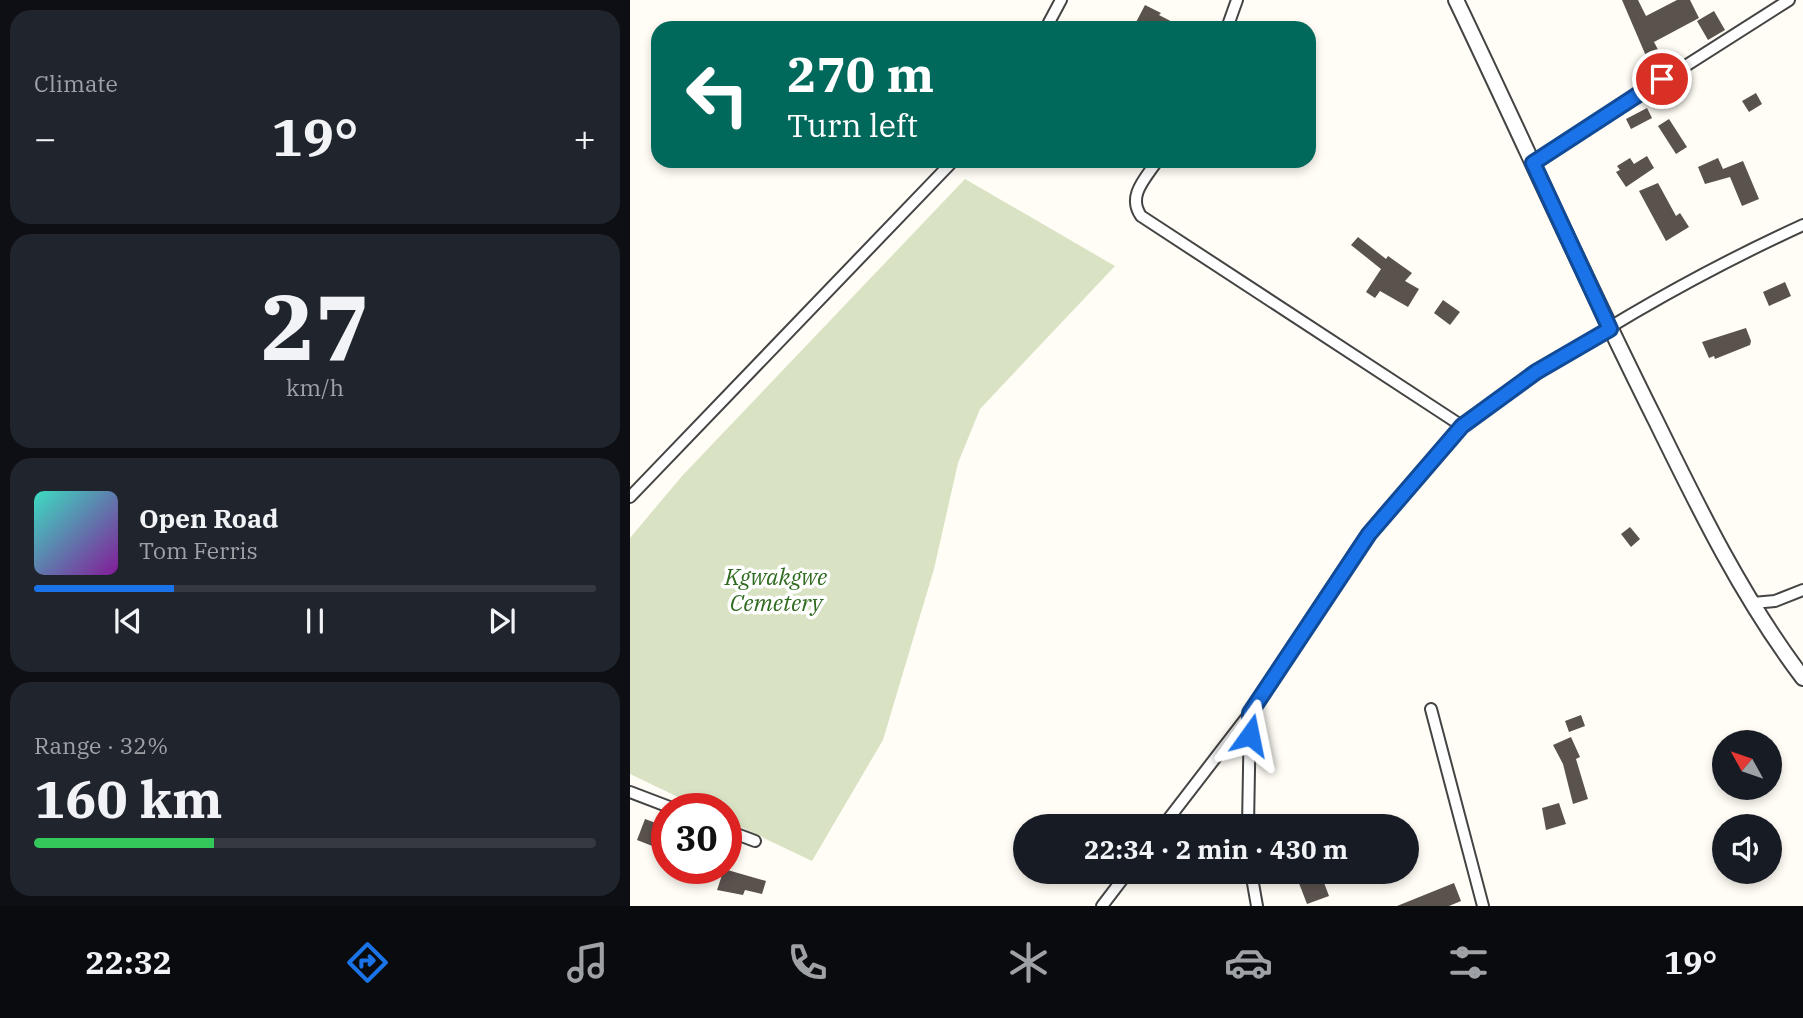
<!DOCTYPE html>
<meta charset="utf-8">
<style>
:root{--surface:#171b24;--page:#20242c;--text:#f1f3f6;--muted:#9ea1a6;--line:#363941;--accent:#1a73e8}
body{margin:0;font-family:"IBM Plex Serif",serif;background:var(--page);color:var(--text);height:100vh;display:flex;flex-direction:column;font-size:26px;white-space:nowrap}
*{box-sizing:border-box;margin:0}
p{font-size:23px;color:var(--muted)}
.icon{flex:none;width:38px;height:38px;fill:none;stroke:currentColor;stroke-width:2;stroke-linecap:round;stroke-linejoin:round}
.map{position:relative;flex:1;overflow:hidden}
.details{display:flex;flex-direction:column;gap:10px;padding:10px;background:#0d0f14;width:630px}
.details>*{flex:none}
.guide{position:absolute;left:21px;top:21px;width:665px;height:147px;border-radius:21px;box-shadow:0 4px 10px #0003;background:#00695c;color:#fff;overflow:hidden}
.needle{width:46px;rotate:310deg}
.fabs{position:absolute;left:1082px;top:730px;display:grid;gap:14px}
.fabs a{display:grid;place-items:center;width:70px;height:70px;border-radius:50%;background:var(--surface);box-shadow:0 4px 10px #0003;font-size:35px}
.speed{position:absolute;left:21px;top:793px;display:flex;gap:14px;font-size:35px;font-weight:700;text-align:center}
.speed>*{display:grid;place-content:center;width:91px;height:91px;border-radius:50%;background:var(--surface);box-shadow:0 4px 10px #0003;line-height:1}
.speed .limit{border:10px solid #d22;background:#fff;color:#111}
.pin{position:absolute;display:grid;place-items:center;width:60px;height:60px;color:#fff;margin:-30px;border:4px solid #fff;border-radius:50%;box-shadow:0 2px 7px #0007}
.me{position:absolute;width:77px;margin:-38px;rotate:12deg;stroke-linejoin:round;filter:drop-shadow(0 0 5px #0008)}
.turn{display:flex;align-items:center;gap:24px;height:147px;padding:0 21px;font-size:32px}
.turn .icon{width:91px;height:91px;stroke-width:2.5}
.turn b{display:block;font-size:49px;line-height:60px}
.big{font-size:52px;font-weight:700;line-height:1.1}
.details .card{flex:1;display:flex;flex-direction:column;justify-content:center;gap:10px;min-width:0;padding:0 24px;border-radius:21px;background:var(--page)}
.details .dial{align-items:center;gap:0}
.dial b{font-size:91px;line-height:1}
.song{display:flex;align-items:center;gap:21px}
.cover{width:84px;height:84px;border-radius:10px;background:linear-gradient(135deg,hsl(170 70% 55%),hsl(290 70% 35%))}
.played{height:7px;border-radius:4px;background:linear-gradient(90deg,var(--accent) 25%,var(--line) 25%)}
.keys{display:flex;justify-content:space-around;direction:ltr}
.heat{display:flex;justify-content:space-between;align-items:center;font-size:38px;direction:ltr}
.charge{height:10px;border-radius:5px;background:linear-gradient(90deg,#34c759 32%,var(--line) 0)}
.trip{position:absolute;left:383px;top:814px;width:406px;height:70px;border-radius:35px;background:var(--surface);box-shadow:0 4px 10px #0003;font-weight:700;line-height:70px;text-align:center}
.tab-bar{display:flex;height:112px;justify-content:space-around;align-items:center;background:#090b0e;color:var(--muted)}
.tab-bar .icon{width:49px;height:49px}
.tab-bar .current{color:var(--accent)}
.tab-bar b{font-size:32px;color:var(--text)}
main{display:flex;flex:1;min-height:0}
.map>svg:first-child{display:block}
</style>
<main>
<section class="details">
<div class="card"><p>Climate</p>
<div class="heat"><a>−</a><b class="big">19°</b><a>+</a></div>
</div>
<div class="card dial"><b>27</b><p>km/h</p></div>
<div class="card">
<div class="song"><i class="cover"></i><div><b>Open Road</b><p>Tom Ferris</p></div></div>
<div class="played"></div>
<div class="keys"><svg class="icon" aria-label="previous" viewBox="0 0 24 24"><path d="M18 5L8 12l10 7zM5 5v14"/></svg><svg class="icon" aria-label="pause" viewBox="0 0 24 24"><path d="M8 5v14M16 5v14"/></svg><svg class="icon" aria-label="next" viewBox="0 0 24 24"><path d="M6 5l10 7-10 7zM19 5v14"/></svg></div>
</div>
<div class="card"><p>Range · 32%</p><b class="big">160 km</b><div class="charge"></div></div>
</section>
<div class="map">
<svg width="1173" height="906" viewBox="0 0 1173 906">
<rect width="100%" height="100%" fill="#fffdf5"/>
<polygon fill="#d9e3c4" points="335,179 485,266 350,409 328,463 304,569 253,740 182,861 96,820 96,808 71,808 0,774 0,538 52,476"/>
<g fill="#5a524d">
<polygon points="992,0 1008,0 1016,16 1047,0 1060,0 1069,18 1024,42 1035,63 1022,70"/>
<polygon points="515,5 531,13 529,15 554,28 503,28"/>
<polygon points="1084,11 1095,30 1078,40 1067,21"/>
<polygon points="1126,93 1132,104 1119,112 1112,101"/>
<polygon points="1017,108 1022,118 1001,129 996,119"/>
<polygon points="1039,119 1057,147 1046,154 1028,126"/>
<polygon points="1017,156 1024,168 996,187 986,172 990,170 987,166 1000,158 1004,164"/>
<polygon points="1088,158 1093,169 1113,161 1129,199 1112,206 1100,177 1075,184 1068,167"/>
<polygon points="1028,183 1046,216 1050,213 1059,227 1036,241 1009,191"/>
<polygon points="728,237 756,259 758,256 782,273 775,281 789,289 778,307 750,291 745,298 736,292 751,269 721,245"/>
<polygon points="1155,282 1161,296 1139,306 1133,292"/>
<polygon points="813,300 830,312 820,325 804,313"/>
<polygon points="1116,328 1121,341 1120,345 1085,359 1084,356 1079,358 1072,342"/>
<polygon points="1000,527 1010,539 1001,547 991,534"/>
<polygon points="951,715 955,726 939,732 935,721"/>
<polygon points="941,737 950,757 946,759 958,799 943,804 933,764 923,745"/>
<polygon points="929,803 936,824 916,830 912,808"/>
<polygon points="15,819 34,826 25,847 7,840"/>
<polygon points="94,869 136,881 132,894 115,890 113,895 87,890"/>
<polygon points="683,872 690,872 699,896 677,904 667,878"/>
<polygon points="824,883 831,901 819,906 767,906"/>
</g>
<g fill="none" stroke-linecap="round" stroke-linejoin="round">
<defs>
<g id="minor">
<polyline points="416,28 431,0"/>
<polyline points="597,28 607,0"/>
<path d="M527,161C515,179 497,196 511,216L832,426C938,348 1053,280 1173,225"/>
<polyline points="903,163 1159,0"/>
<polyline points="0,497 323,161"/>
<polyline points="1123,603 1145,601 1173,590"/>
<polyline points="801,709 853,906"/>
<polyline points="0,792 42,808"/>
<polyline points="533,826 620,713 739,534 832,426"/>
<polyline points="618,826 620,713"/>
<polyline points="96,830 125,841"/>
<polyline points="621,872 627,906"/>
<polyline points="472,906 498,872"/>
</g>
<path id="tertiary" d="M826,0C893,140 956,282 1026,421C1069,509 1113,599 1173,678"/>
</defs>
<use href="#minor" stroke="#444" stroke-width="14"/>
<use href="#tertiary" stroke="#444" stroke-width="18"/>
<use href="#minor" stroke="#fff" stroke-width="10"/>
<use href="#tertiary" stroke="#fff" stroke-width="14"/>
</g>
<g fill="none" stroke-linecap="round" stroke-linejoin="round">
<defs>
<polyline id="route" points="620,735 620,713 739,534 832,426 906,372 980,329 903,163 1032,79"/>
</defs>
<use href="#route" stroke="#114b97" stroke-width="18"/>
<use href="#route" stroke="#1a73e8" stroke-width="12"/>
</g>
<g text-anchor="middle" stroke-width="7" stroke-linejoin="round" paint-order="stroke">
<g font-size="23" font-style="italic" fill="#2f6b1f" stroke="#fff">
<text x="146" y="585">Kgwakgwe<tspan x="146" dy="26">Cemetery</tspan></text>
</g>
</g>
</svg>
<div class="fabs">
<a><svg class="needle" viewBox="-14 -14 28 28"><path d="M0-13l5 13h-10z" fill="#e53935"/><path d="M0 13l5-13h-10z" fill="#9ea1a6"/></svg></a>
<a><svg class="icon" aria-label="sound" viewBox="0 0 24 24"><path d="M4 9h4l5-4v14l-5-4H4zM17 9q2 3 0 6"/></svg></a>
</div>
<div class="speed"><div class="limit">30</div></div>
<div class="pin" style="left:1032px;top:79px;background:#d93025"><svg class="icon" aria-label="arrive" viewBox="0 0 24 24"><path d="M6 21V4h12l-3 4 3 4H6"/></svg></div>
<svg class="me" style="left:620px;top:735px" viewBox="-20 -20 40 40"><path d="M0-17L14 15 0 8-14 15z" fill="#1a73e8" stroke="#fff" stroke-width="4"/></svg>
<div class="trip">22:34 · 2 min · 430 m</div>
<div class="guide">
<div class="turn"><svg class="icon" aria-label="left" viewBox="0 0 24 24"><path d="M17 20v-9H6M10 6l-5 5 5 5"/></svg><div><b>270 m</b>Turn left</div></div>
</div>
</div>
</main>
<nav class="tab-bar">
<b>22:32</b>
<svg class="icon current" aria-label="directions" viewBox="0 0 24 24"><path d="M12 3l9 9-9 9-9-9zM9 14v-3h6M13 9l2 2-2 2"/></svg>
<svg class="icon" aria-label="music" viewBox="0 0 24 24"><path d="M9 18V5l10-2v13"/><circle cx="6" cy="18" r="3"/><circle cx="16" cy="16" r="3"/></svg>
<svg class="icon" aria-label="phone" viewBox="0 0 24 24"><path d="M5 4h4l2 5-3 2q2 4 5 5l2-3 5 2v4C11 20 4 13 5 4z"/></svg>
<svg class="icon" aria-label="climate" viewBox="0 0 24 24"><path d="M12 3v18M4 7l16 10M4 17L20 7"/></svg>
<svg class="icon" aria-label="car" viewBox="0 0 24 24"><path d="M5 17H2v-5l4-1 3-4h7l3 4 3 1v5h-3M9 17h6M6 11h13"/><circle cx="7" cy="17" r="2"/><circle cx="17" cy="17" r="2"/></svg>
<svg class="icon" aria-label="filters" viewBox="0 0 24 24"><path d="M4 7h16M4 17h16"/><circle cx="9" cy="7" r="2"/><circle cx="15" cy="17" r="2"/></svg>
<b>19°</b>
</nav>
